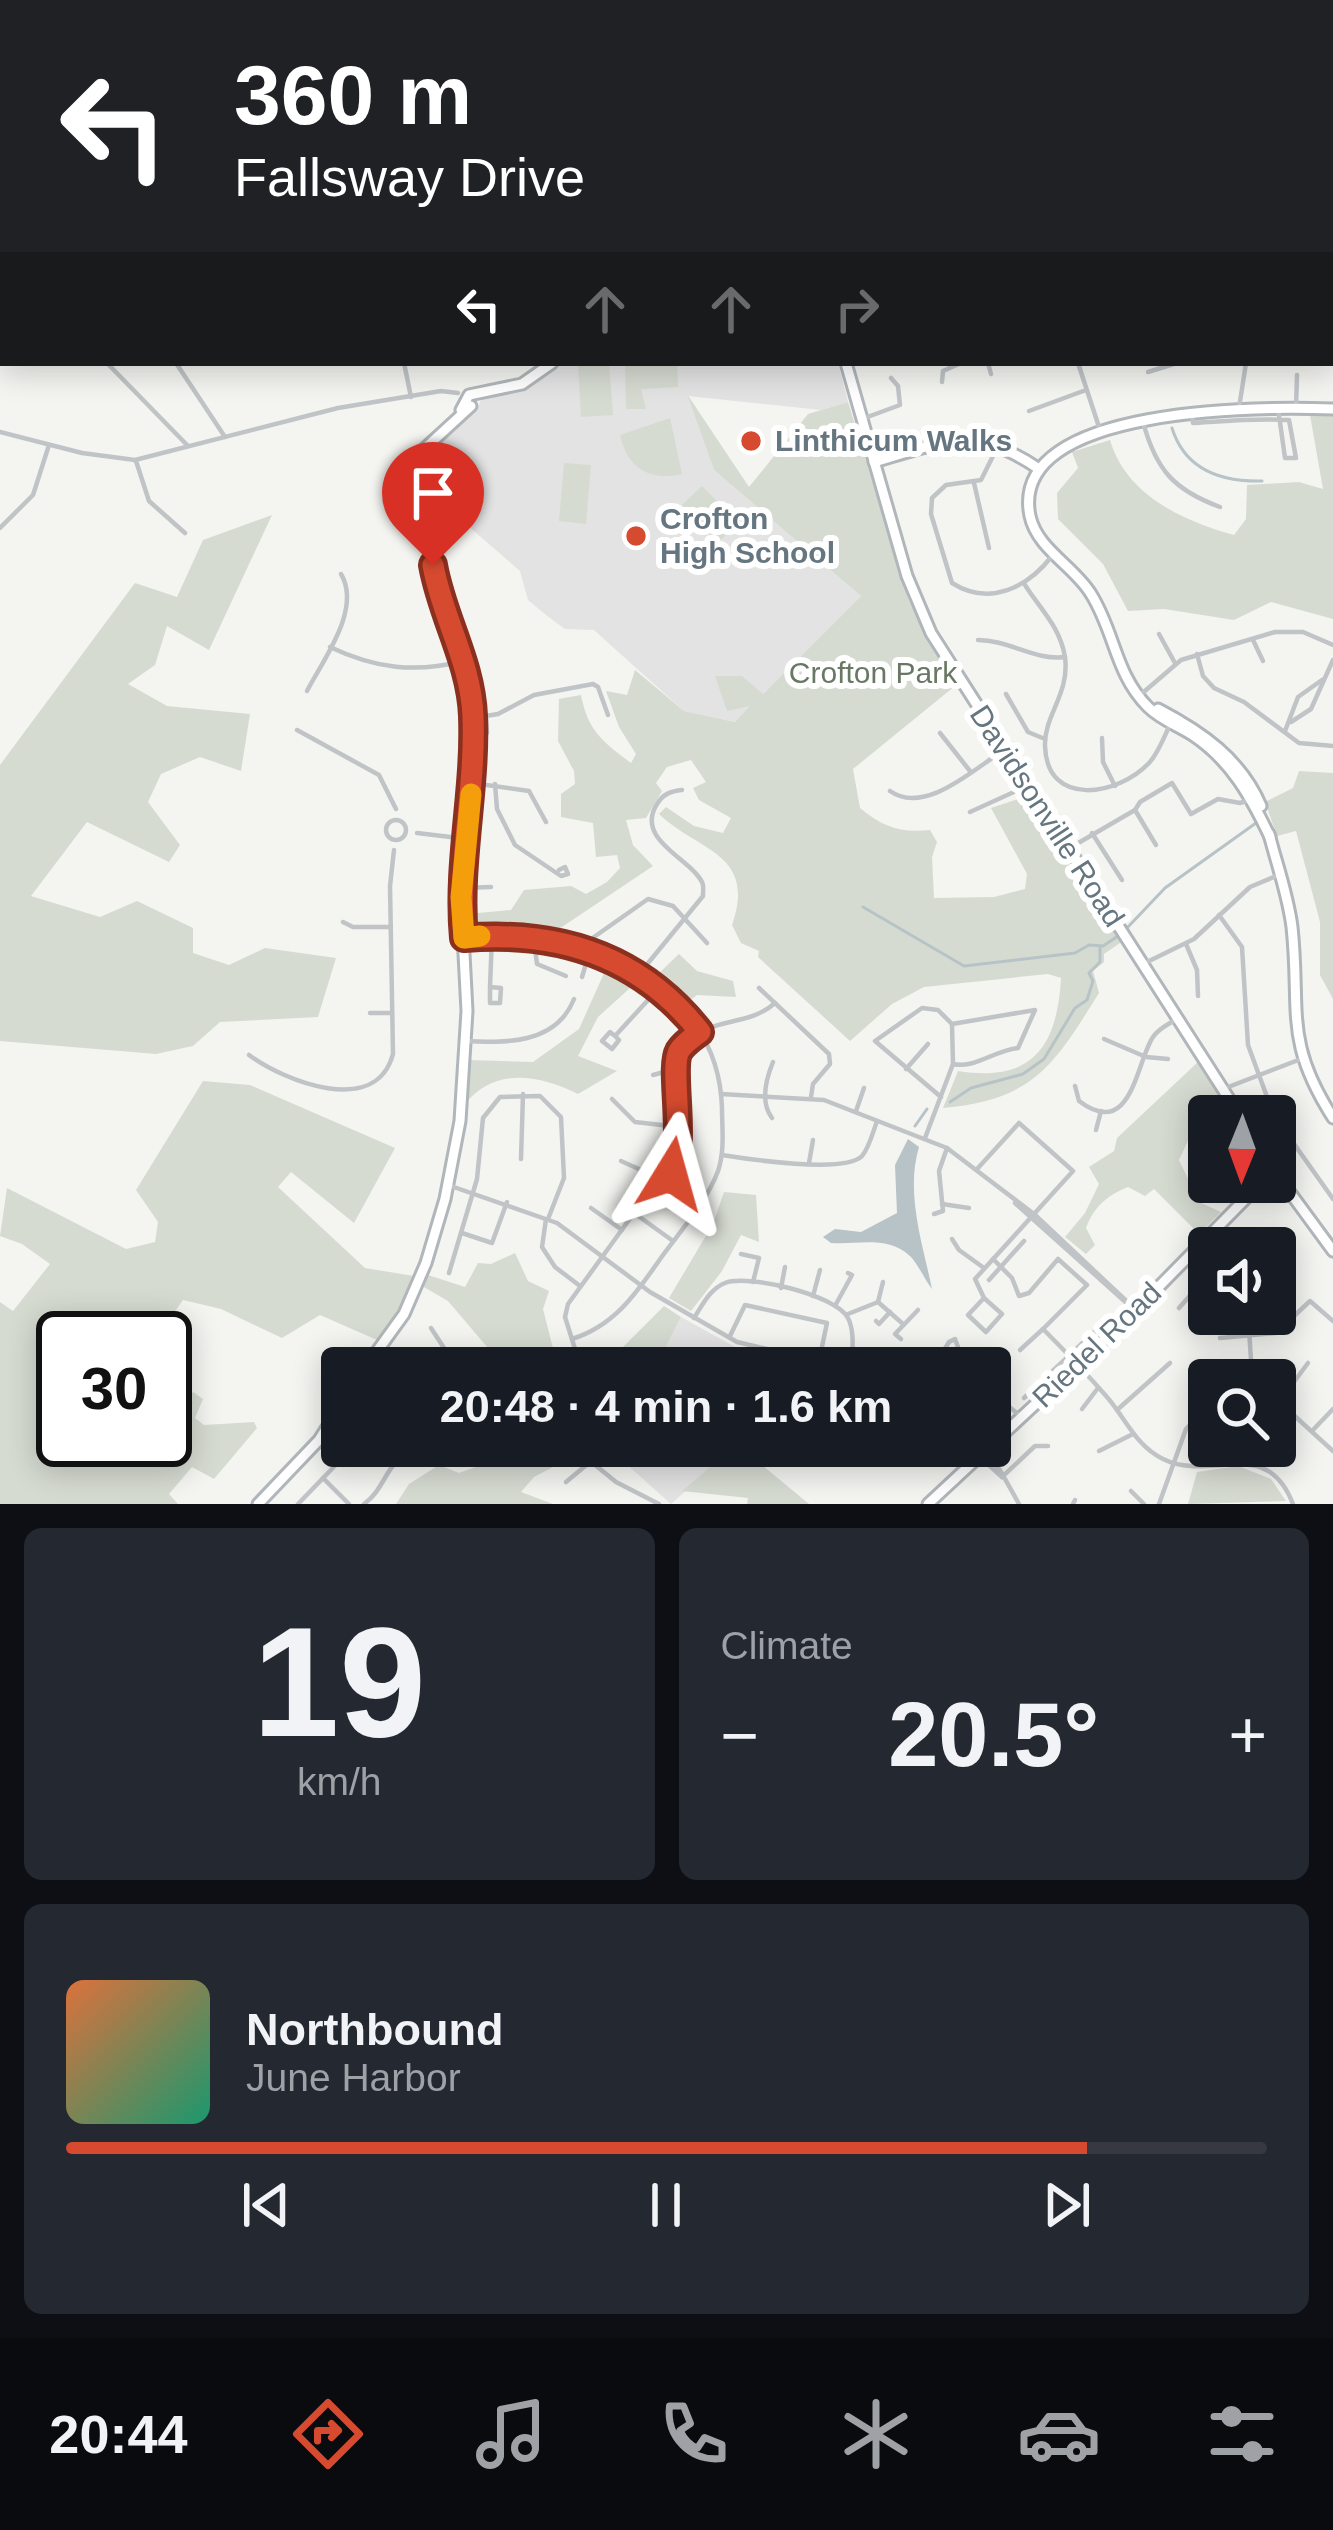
<!DOCTYPE html>
<meta charset="utf-8">
<style>
:root{--surface:#171b24;--page:#242831;--text:#f1f3f6;--muted:#9ea1a6;--line:#363941;--accent:#d64a2f}
body{margin:0;font-family:Arial,sans-serif;background:var(--page);color:var(--text);height:100vh;display:flex;flex-direction:column;font-size:45px;white-space:nowrap}
*{box-sizing:border-box;margin:0}
p{font-size:39px;color:var(--muted)}
.icon{flex:none;width:66px;height:66px;fill:none;stroke:currentColor;stroke-width:2;stroke-linecap:round;stroke-linejoin:round}
.map{position:relative;height:1504px;overflow:hidden}
.sheet{display:flex;flex-direction:column;gap:24px;padding:24px;background:#0d0f14;flex:1}
.sheet>*{flex:none}
.top-card{position:absolute;left:0px;top:0px;width:1335px;height:366px;box-shadow:0 6px 30px #0003;background:#202124;color:#fff;overflow:hidden}
.needle{width:78px;rotate:181deg}
.tools{position:absolute;left:1188px;top:1095px;display:grid;gap:24px}
.tools a{display:grid;place-items:center;width:108px;height:108px;border-radius:12px;background:var(--surface);box-shadow:0 6px 30px #0003;font-size:60px}
.speed{position:absolute;left:36px;top:1311px;display:flex;gap:24px;font-size:60px;font-weight:700;text-align:center}
.speed>*{display:grid;place-content:center;width:156px;height:156px;border-radius:50%;background:var(--surface);box-shadow:0 6px 30px #0003;line-height:1}
.speed .limit{border:6px solid #111;border-radius:18px;background:#fff;color:#111}
.pin{position:absolute;display:grid;place-items:center;width:102px;height:102px;color:#fff;margin:-123px -51px;border-radius:50% 50% 50% 0;rotate:-45deg;box-shadow:0 0 12px #0007}
.pin .icon{rotate:45deg}
.me{position:absolute;width:132px;margin:-66px;rotate:8deg;stroke-linejoin:round;filter:drop-shadow(0 0 9px #0008)}
.turn{display:flex;align-items:center;gap:42px;height:252px;padding:0 36px;font-size:54px}
.turn .icon{width:156px;height:156px;stroke-width:2.5}
.turn b{display:block;font-size:84px;line-height:102px}
.lanes{display:flex;align-items:center;height:114px;padding:0 36px;background:#0003;justify-content:center;gap:60px;direction:ltr}
.lanes .off{opacity:.35}
.big{font-size:90px;font-weight:800;line-height:1.1}
.sheet .tile{flex:1;display:flex;flex-direction:column;justify-content:center;gap:18px;min-width:0;padding:0 42px;border-radius:18px;background:var(--page)}
.sheet .dial{align-items:center;gap:0}
.dial b{font-size:156px;line-height:1}
.song{display:flex;align-items:center;gap:36px}
.cover{width:144px;height:144px;border-radius:18px;background:linear-gradient(135deg,hsl(20 70% 55%),hsl(160 70% 35%))}
.played{height:12px;border-radius:6px;background:linear-gradient(90deg,var(--accent) 85%,var(--line) 85%)}
.keys{display:flex;justify-content:space-around;direction:ltr}
.heat{display:flex;justify-content:space-between;align-items:center;font-size:66px;direction:ltr}
.sheet .tiles{flex:1;display:grid;gap:24px;grid-template-columns:1fr 1fr}
.tile:last-child{grid-column:span 2}
.trip{position:absolute;left:321px;top:1347px;width:690px;height:120px;border-radius:12px;background:var(--surface);box-shadow:0 6px 30px #0003;font-weight:800;line-height:120px;text-align:center}
.dock{display:flex;height:192px;justify-content:space-around;align-items:center;background:#090b0e;color:var(--muted)}
.dock .icon{width:84px;height:84px}
.dock .selected{color:var(--accent)}
.dock b{font-size:54px;color:var(--text)}
.map>svg:first-child{display:block}
</style>
<div class="map">
<svg width="1333" height="1504" viewBox="0 0 1333 1504">
<rect width="100%" height="100%" fill="#f4f4f1"/>
<g fill="#e2e3e2">
<polygon points="558,363 838,363 848,402 821,410 688,396 714,470 861,596 735,722 684,711 594,630 565,629 546,615 528,600 520,571 414,479 420,457 469,410 477,409 484,394 528,384"/>
<polygon points="681,1317 735,1347 768,1356 769,1368 655,1368"/>
<polygon points="616,1446 735,1446 671,1504 613,1452"/>
</g>
<g fill="#d6dbd2">
<polygon points="578,363 609,363 613,415 581,417"/>
<polygon points="625,363 677,363 678,387 641,389 646,409 626,409"/>
<path d="M687,394L749,487L808,414L848,402L909,601L955,686L853,769L860,808C883,827 900,833 930,830L937,842L932,857L934,898L994,897L1025,889L1027,874L991,808L1024,797L1123,941L1104,954V962L1093,971L1099,993C1054,1065 1034,1100 943,1108L958,1071C1028,1082 1057,1052 1061,978L1048,974L924,987L892,1004L850,1041L758,957L759,951L741,943L732,925C757,853 699,852 659,814L666,807L694,826L723,833L731,818L699,800L693,788L706,782L691,760L667,767L656,783L662,791L646,818L626,820L633,845L653,866L550,935L471,928L468,914L511,910L524,890L571,886L586,894L607,882L620,868L617,855L596,857L593,823L561,817V794L575,784L574,771L558,741L559,699L581,695C588,731 602,741 631,763L636,754L619,727L606,691L627,695L635,670L684,711L735,722L750,706L727,711L715,676H742L763,694L861,596L714,470Z"/>
<path d="M1310,415L1333,416V619L1271,602L1234,620L1164,609L1128,611L1103,564L1058,519L1057,493L1078,468L1072,452L1110,440C1126,495 1183,521 1234,535L1246,519L1247,485L1299,482L1323,489Z"/>
<path d="M670,418L682,474C649,482 627,467 620,435Z"/>
<polygon points="564,463 591,465 586,524 559,521"/>
<polygon points="702,486 738,523 718,543 682,505"/>
<polygon points="272,515 209,650 167,626 155,665 128,684 167,706 250,714 241,771 200,757 161,774 148,802 180,845 169,862 87,822 31,896 100,917 137,901 193,928 193,953 229,965 265,948 336,958 318,1017 220,1022 193,1046 156,1054 0,1041 0,765 135,583 177,597 203,540"/>
<polygon points="1299,771 1333,773 1333,999 1320,975 1320,922 1296,831 1277,836 1265,802 1293,788"/>
<polygon points="679,954 697,971 733,981 736,997 697,995 685,1004 656,976"/>
<path d="M609,962L640,979L598,1017L578,1056L617,1071L578,1094C536,1073 493,1068 464,1105L466,1060L533,1062L579,1029Z"/>
<path d="M1198,1062L1225,1107L1192,1132L1179,1160L1199,1202L1221,1212L1199,1234L1154,1189L1145,1196L1128,1187C1106,1196 1094,1207 1086,1228L1095,1245L1086,1254L1065,1237L1085,1213L1099,1184L1089,1167L1114,1151L1117,1138Z"/>
<polygon points="203,1081 250,1085 395,1148 354,1223 291,1172 278,1187 365,1268 414,1276 402,1306 377,1340 320,1315 282,1338 221,1309 183,1300 169,1320 172,1342 165,1352 165,1338 63,1338 63,1440 165,1440 165,1411 181,1405 193,1392 203,1399 195,1418 204,1425 254,1422 257,1428 214,1479 192,1467 169,1494 178,1504 0,1504 0,1302 13,1311 50,1264 22,1244 0,1236 7,1188 126,1249 155,1242 158,1222 136,1190"/>
<polygon points="724,1192 756,1195 759,1242 741,1235 722,1271 691,1311 669,1298 713,1224"/>
<polygon points="515,1253 528,1281 549,1291 543,1309 558,1368 505,1368 448,1301 422,1286 428,1275 465,1287 478,1263 491,1264"/>
<polygon points="664,1306 681,1317 655,1368 620,1368 618,1352"/>
<polygon points="484,1446 511,1446 526,1464 539,1467 562,1446 574,1456 534,1477 521,1492 553,1504 396,1504 409,1484 439,1465 459,1473 481,1465"/>
<polygon points="733,1448 756,1460 809,1504 747,1504 748,1498 682,1491"/>
<polygon points="1238,1466 1271,1479 1286,1501 1188,1504 1197,1472"/>
</g>
<path fill="#b7c3c6" d="M908,1139L919,1147C905,1193 923,1245 932,1289C925,1280 918,1264 910,1256C887,1235 857,1245 831,1243L823,1237L835,1229L861,1232L897,1213L895,1165Z"/>
<g fill="none" stroke-linecap="round" stroke-linejoin="round">
<g stroke="#b7c3c6" stroke-width="3">
<polyline points="1121,0 1123,3"/>
<polyline points="1242,0 1243,3"/>
<polyline points="1136,3 1141,3"/>
<polyline points="1209,3 1213,0"/>
<path d="M1172,428C1185,470 1221,482 1262,481"/>
<polyline points="863,907 964,966 1075,953 1089,945 1103,946 1118,936"/>
<polyline points="1127,928 1165,888 1256,823"/>
<polyline points="950,1102 971,1088 1023,1074 1044,1059 1075,1008 1087,1000 1093,981 1089,973 1100,962 1100,947"/>
<polyline points="915,1126 927,1109"/>
</g>
<defs>
<g id="secondary">
<polyline points="116,0 120,3"/>
<polyline points="753,0 754,3"/>
<polyline points="1332,47 1333,47"/>
<polyline points="846,363 907,576 931,633 1240,1116"/>
<polyline points="461,410 469,395 522,384 552,363"/>
<path d="M874,462C942,442 976,425 1039,469"/>
<path d="M1158,709C1202,732 1241,759 1261,806"/>
<path d="M1269,834C1277,865 1288,895 1292,927C1301,1011 1283,1040 1333,1118"/>
<path d="M1270,837C1251,797 1231,761 1194,736C1179,726 1161,720 1148,707C1115,674 1115,632 1091,594C1074,566 1037,549 1030,516C1007,404 1267,407 1333,409"/>
<polyline points="1275,1172 1333,1251"/>
<polyline points="365,1368 404,1314 426,1263 445,1199 460,1121 467,1011 461,897 471,810 473,710 464,661 439,592 411,474 423,450 471,406"/>
<polyline points="258,1504 319,1440 342,1404"/>
<polyline points="928,1504 1127,1319 1262,1182"/>
</g>
</defs>
<use href="#secondary" stroke="#b0b6b9" stroke-width="15"/>
<g stroke="#c0c4c7" stroke-width="4.5">
<polyline points="1226,0 1227,3"/>
<polyline points="0,57 3,57"/>
<polyline points="0,172 3,171"/>
<polyline points="1332,251 1333,250"/>
<polyline points="1332,276 1333,278"/>
<polyline points="1332,317 1333,316"/>
<polyline points="107,363 188,446"/>
<polyline points="176,363 225,437"/>
<polyline points="404,363 411,397"/>
<polyline points="988,363 991,374"/>
<polyline points="1078,363 1100,430"/>
<polyline points="1148,372 1177,363"/>
<polyline points="942,382 943,371 961,363"/>
<polyline points="1239,408 1246,363"/>
<polyline points="1296,408 1297,375"/>
<polyline points="1029,411 1086,390"/>
<path d="M1192,415L1193,423C1225,421 1257,418 1289,420L1296,458H1285L1278,408"/>
<polyline points="862,419 900,405 898,386 891,378"/>
<path d="M1143,422C1156,470 1174,490 1220,507"/>
<polyline points="0,432 82,453 135,460 338,408 441,391 458,393"/>
<path d="M996,450L981,480L946,485L932,498L931,514L952,583C990,607 1028,587 1052,556"/>
<polyline points="136,461 149,501 185,533"/>
<polyline points="974,483 989,548"/>
<polyline points="0,528 33,495 49,445"/>
<path d="M1025,585C1041,610 1060,627 1065,657C1070,694 1044,715 1045,746C1047,809 1119,795 1149,763C1159,752 1165,735 1171,722"/>
<polyline points="1159,634 1175,663"/>
<path d="M978,640C1009,640 1035,661 1065,657"/>
<polyline points="1253,640 1263,661"/>
<path d="M330,647C376,669 415,673 464,661"/>
<polyline points="1197,654 1203,676 1214,688 1244,702 1299,743 1333,746"/>
<path d="M307,691C323,660 362,609 341,574"/>
<polyline points="1006,694 1028,732 1045,739"/>
<polyline points="1139,696 1181,660 1275,632 1303,632 1333,645"/>
<polyline points="473,718 498,714 534,695 593,684 598,687 608,715"/>
<polyline points="486,718 487,733"/>
<polyline points="1291,722 1311,709 1333,660"/>
<polyline points="297,730 379,775 396,809"/>
<polyline points="1285,731 1298,697 1322,680"/>
<polyline points="940,733 970,771"/>
<polyline points="1102,738 1103,762 1115,786"/>
<polyline points="472,783 529,791 546,822"/>
<polyline points="495,784 497,809 515,845 561,876 568,874 565,867 559,870"/>
<path d="M890,791C925,816 975,768 1004,750"/>
<polyline points="1135,810 1156,845"/>
<polyline points="970,812 1027,786"/>
<circle cx="396" cy="830" r="10"/>
<polyline points="417,833 467,839"/>
<polyline points="1092,833 1122,880"/>
<polyline points="1068,849 1135,810 1140,802 1172,783 1191,814 1218,799 1240,803 1252,799"/>
<polyline points="462,888 491,887"/>
<polyline points="1219,915 1242,947 1248,1045 1274,1116"/>
<polyline points="343,922 353,927 390,927"/>
<path d="M464,938C577,928 718,978 722,1108C722,1129 725,1150 718,1171C707,1201 682,1229 663,1255C637,1292 616,1325 572,1339"/>
<polyline points="534,941 537,964 566,976"/>
<polyline points="1186,944 1197,970 1198,996"/>
<polyline points="1143,964 1194,939 1250,887 1281,874"/>
<path d="M640,973L703,896C703,886 705,885 698,876C683,856 636,837 657,804C663,794 671,791 682,790"/>
<polyline points="582,977 594,937 648,899 673,906 707,943"/>
<polyline points="490,987 490,1003 500,1003 501,988 490,987 492,936"/>
<polyline points="759,988 829,1054 830,1064 813,1084 811,1097"/>
<polyline points="370,1013 392,1013"/>
<path d="M952,1024L1035,1010L1018,1048C993,1051 974,1069 953,1064"/>
<polyline points="615,1036 619,1040 612,1049 602,1041 610,1032 615,1036 660,987"/>
<polyline points="1104,1039 1146,1057 1168,1059"/>
<path d="M464,1041C504,1043 556,1045 574,999"/>
<path d="M249,1055C284,1081 376,1118 393,1054L390,886L394,850"/>
<polyline points="906,1069 928,1044"/>
<polyline points="653,1075 675,1069"/>
<path d="M1075,1086L1079,1101C1132,1141 1136,1062 1153,1037C1159,1028 1169,1024 1177,1019"/>
<polyline points="1223,1089 1301,1059"/>
<polyline points="721,1094 824,1100 947,1148 1034,1214 1136,1310"/>
<polyline points="941,1097 875,1041 922,1008 938,1010 952,1024"/>
<polyline points="612,1099 635,1122 679,1127"/>
<polyline points="856,1111 864,1088"/>
<polyline points="1275,1117 1333,1199"/>
<path d="M772,1118C760,1102 766,1079 773,1062"/>
<polyline points="1096,1130 1101,1111"/>
<polyline points="925,1138 953,1064 952,1024"/>
<path d="M722,1155C747,1159 845,1174 862,1156C869,1148 873,1132 877,1121"/>
<polyline points="521,1159 523,1094"/>
<polyline points="621,1161 652,1175 698,1206"/>
<polyline points="809,1163 813,1140"/>
<polyline points="978,1168 1019,1123 1073,1171 975,1279 984,1298 1002,1314 986,1332 968,1315 984,1298"/>
<path d="M666,1183C692,1143 666,1065 683,1046C710,1015 747,1028 775,1003"/>
<polyline points="448,1185 557,1223 650,1292 737,1342 819,1361 881,1368"/>
<polyline points="1015,1203 1131,1307"/>
<polyline points="942,1204 969,1208"/>
<polyline points="591,1208 622,1230"/>
<polyline points="934,1214 943,1211 939,1171 947,1148"/>
<polyline points="546,1219 542,1247 555,1267 580,1286"/>
<polyline points="462,1233 492,1243 507,1202"/>
<polyline points="952,1239 959,1250 984,1268"/>
<polyline points="1195,1249 1209,1263"/>
<polyline points="741,1254 759,1258 753,1282"/>
<path d="M993,1259L1012,1278L1019,1296L1029,1293L1058,1259L1087,1285L1043,1329C1065,1351 1087,1374 1107,1397C1126,1419 1136,1446 1163,1459C1211,1483 1266,1434 1293,1504"/>
<polyline points="449,1273 477,1179 483,1118 500,1097 540,1096 561,1117 564,1178 548,1219"/>
<polyline points="989,1280 1024,1241"/>
<polyline points="781,1288 785,1267"/>
<polyline points="813,1296 820,1270"/>
<polyline points="878,1302 883,1282"/>
<polyline points="836,1304 852,1275 848,1273"/>
<polyline points="1179,1308 1209,1274"/>
<polyline points="848,1314 878,1302 903,1324"/>
<polyline points="1248,1314 1251,1360 1259,1380"/>
<path d="M694,1318C703,1304 710,1289 725,1283C749,1274 836,1295 848,1318C855,1332 852,1350 852,1365"/>
<polyline points="876,1321 879,1324 890,1312"/>
<polyline points="431,1328 457,1368"/>
<polyline points="730,1336 745,1305 827,1323 819,1361"/>
<polyline points="1220,1338 1276,1333 1310,1301 1333,1321"/>
<polyline points="901,1339 895,1334 918,1310"/>
<polyline points="1020,1350 1043,1329"/>
<polyline points="375,1354 392,1368"/>
<polyline points="581,1368 565,1317 568,1304 634,1213 673,1241"/>
<polyline points="933,1368 949,1342 955,1339 958,1347 939,1368"/>
<polyline points="990,1392 1022,1417"/>
<polyline points="1024,1398 1107,1320"/>
<polyline points="1275,1398 1333,1451"/>
<polyline points="1279,1402 1308,1363"/>
<polyline points="1082,1409 1098,1388"/>
<polyline points="1117,1410 1170,1363"/>
<polyline points="1312,1431 1333,1409"/>
<polyline points="572,1446 616,1482 659,1504"/>
<polyline points="968,1446 1002,1477"/>
<polyline points="977,1446 1000,1470 1019,1504"/>
<polyline points="525,1447 525,1446"/>
<polyline points="1099,1451 1133,1434"/>
<polyline points="1246,1463 1249,1446"/>
<polyline points="1002,1477 1035,1446 1048,1446"/>
<polyline points="323,1478 349,1504"/>
<polyline points="566,1482 590,1462"/>
<polyline points="1131,1491 1144,1504"/>
<polyline points="298,1504 354,1446"/>
<path d="M364,1504C385,1489 385,1465 408,1453"/>
<polyline points="1073,1504 1075,1500"/>
<polyline points="1159,1504 1186,1429 1209,1405"/>
</g>
<use href="#secondary" stroke="#fff" stroke-width="9"/>
</g>
<g fill="none" stroke-linecap="round" stroke-linejoin="round">
<defs>
<path id="route" d="M433,565C442,617 471,662 473,716C476,790 457,864 464,938C559,930 641,957 700,1032C693,1037 684,1043 679,1051C669,1069 687,1141 671,1174"/>
</defs>
<use href="#route" stroke="#8b301f" stroke-width="30"/>
<use href="#route" stroke="#d64a2f" stroke-width="21"/>
<polyline stroke="#f59e0b" stroke-width="21" points="471,794 461,897 464,938 480,936"/>
</g>
<g fill="#d64a2f" stroke="#fff" stroke-width="4.5">
<circle cx="751" cy="441" r="12"/>
<circle cx="636" cy="536" r="12"/>
</g>
<g text-anchor="middle" stroke-width="12" stroke-linejoin="round" paint-order="stroke">
<g font-size="30" font-weight="bold" fill="#657680" stroke="#fff" text-anchor="start">
<text x="775" y="451">Linthicum Walks</text>
<text x="660" y="529">Crofton<tspan x="660" dy="34">High School</tspan></text>
</g>
<g font-size="30" fill="#697864" stroke="#fff">
<text x="873" y="683">Crofton Park</text>
</g>
<g font-size="30" fill="#657680" stroke="#fff">
<text transform="translate(1047 816) rotate(57)" y="10">Davidsonville Road</text>
<text transform="translate(1097 1345) rotate(-44)" y="10">Riedel Road</text>
</g>
</g>
</svg>
<div class="tools">
<a><svg class="needle" viewBox="-14 -14 28 28"><path d="M0-13l5 13h-10z" fill="#e53935"/><path d="M0 13l5-13h-10z" fill="#9ea1a6"/></svg></a>
<a><svg class="icon" aria-label="sound" viewBox="0 0 24 24"><path d="M4 9h4l5-4v14l-5-4H4zM17 9q2 3 0 6"/></svg></a>
<a><svg class="icon" aria-label="search" viewBox="0 0 24 24"><circle cx="10" cy="10" r="6"/><path d="M15 15l6 6"/></svg></a>
</div>
<div class="speed"><div class="limit">30</div></div>
<div class="pin" style="left:433px;top:565px;background:#d93025"><svg class="icon" aria-label="arrive" viewBox="0 0 24 24"><path d="M6 21V4h12l-3 4 3 4H6"/></svg></div>
<svg class="me" style="left:671px;top:1174px" viewBox="-20 -20 40 40"><path d="M0-17L14 15 0 8-14 15z" fill="#d64a2f" stroke="#fff" stroke-width="4"/></svg>
<div class="trip">20:48 · 4 min · 1.6 km</div>
<div class="top-card">
<div class="turn"><svg class="icon" aria-label="left" viewBox="0 0 24 24"><path d="M17 20v-9H6M10 6l-5 5 5 5"/></svg><div><b>360 m</b>Fallsway Drive</div></div>
<div class="lanes"><svg class="icon" aria-label="left" viewBox="0 0 24 24"><path d="M17 20v-9H6M10 6l-5 5 5 5"/></svg><svg class="icon off" aria-label="ahead" viewBox="0 0 24 24"><path d="M12 20V5M6 11l6-6 6 6"/></svg><svg class="icon off" aria-label="ahead" viewBox="0 0 24 24"><path d="M12 20V5M6 11l6-6 6 6"/></svg><svg class="icon off" aria-label="right" viewBox="0 0 24 24"><path d="M7 20v-9h11M14 6l5 5-5 5"/></svg></div>
</div>
</div>
<section class="sheet">
<div class="tiles">
<div class="tile dial"><b>19</b><p>km/h</p></div>
<div class="tile"><p>Climate</p>
<div class="heat"><a>−</a><b class="big">20.5°</b><a>+</a></div>
</div>
<div class="tile">
<div class="song"><i class="cover"></i><div><b>Northbound</b><p>June Harbor</p></div></div>
<div class="played"></div>
<div class="keys"><svg class="icon" aria-label="previous" viewBox="0 0 24 24"><path d="M18 5L8 12l10 7zM5 5v14"/></svg><svg class="icon" aria-label="pause" viewBox="0 0 24 24"><path d="M8 5v14M16 5v14"/></svg><svg class="icon" aria-label="next" viewBox="0 0 24 24"><path d="M6 5l10 7-10 7zM19 5v14"/></svg></div>
</div>
</div>
</section>
<nav class="dock">
<b>20:44</b>
<svg class="icon selected" aria-label="directions" viewBox="0 0 24 24"><path d="M12 3l9 9-9 9-9-9zM9 14v-3h6M13 9l2 2-2 2"/></svg>
<svg class="icon" aria-label="music" viewBox="0 0 24 24"><path d="M9 18V5l10-2v13"/><circle cx="6" cy="18" r="3"/><circle cx="16" cy="16" r="3"/></svg>
<svg class="icon" aria-label="phone" viewBox="0 0 24 24"><path d="M5 4h4l2 5-3 2q2 4 5 5l2-3 5 2v4C11 20 4 13 5 4z"/></svg>
<svg class="icon" aria-label="climate" viewBox="0 0 24 24"><path d="M12 3v18M4 7l16 10M4 17L20 7"/></svg>
<svg class="icon" aria-label="car" viewBox="0 0 24 24"><path d="M5 17H2v-5l4-1 3-4h7l3 4 3 1v5h-3M9 17h6M6 11h13"/><circle cx="7" cy="17" r="2"/><circle cx="17" cy="17" r="2"/></svg>
<svg class="icon" aria-label="filters" viewBox="0 0 24 24"><path d="M4 7h16M4 17h16"/><circle cx="9" cy="7" r="2"/><circle cx="15" cy="17" r="2"/></svg>
</nav>
